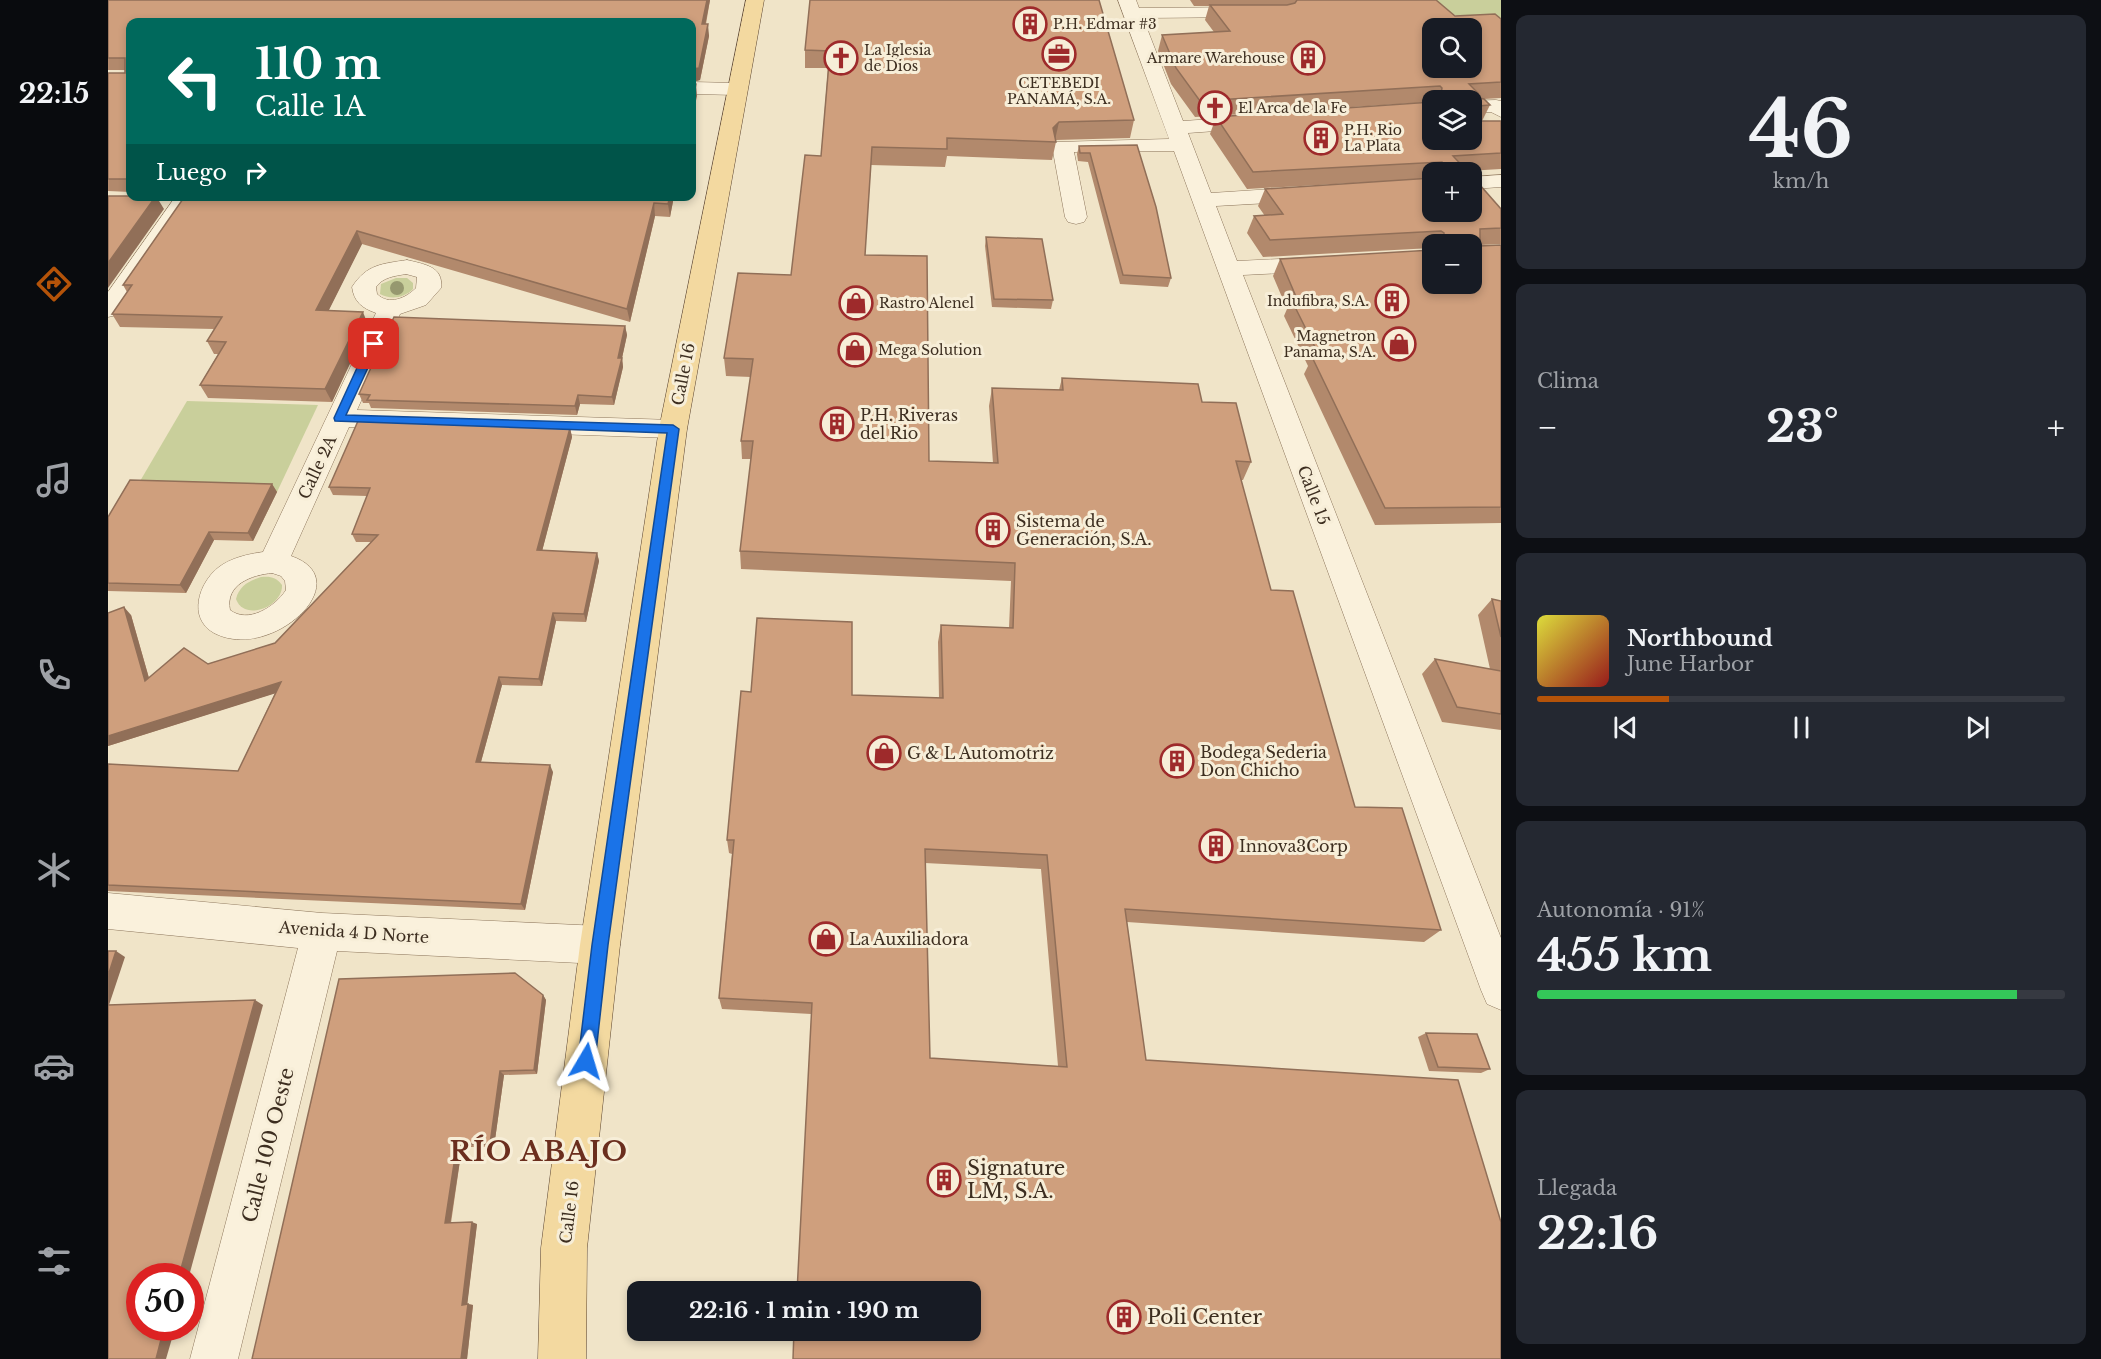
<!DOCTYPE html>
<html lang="es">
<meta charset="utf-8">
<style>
:root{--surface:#171b24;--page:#242831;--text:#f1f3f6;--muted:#9ea1a6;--line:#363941;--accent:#b45309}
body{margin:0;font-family:"Libre Baskerville",serif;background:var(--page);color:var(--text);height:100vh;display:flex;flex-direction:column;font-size:22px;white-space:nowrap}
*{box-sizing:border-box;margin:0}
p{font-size:20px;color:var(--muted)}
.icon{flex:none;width:33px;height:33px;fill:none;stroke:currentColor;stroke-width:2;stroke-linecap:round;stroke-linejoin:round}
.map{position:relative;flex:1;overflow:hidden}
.side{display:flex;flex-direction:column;gap:15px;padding:15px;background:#0d0f14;width:600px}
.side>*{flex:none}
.banner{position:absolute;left:18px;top:18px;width:570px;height:183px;border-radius:12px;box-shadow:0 3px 9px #0003;background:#00695c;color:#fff;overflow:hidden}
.tools{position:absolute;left:1314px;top:18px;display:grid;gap:12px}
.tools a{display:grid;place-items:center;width:60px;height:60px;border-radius:12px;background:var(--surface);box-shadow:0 3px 9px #0003;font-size:30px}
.speed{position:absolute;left:18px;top:1263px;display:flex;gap:12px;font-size:30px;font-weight:700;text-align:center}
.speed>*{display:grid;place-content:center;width:78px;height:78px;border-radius:50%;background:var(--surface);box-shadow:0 3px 9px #0003;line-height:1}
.speed .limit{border:9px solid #d22;background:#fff;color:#111}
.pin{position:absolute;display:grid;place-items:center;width:51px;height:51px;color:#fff;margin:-26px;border-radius:12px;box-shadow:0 3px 9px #0006}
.me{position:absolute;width:66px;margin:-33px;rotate:7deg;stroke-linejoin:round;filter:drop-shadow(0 0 4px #0008)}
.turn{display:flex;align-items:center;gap:21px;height:126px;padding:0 30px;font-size:27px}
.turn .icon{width:78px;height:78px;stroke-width:2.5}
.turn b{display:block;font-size:42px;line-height:51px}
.then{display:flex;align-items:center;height:57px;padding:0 30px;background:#0003;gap:12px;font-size:22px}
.big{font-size:45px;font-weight:800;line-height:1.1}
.side .widget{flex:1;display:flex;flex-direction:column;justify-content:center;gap:9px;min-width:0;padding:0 21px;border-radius:12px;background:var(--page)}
.side .dial{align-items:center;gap:0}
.dial b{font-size:78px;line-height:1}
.song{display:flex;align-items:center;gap:18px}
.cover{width:72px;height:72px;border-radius:9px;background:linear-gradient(135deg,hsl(60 70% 55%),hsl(0 70% 35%))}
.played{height:6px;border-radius:3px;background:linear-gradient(90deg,var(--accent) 25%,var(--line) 25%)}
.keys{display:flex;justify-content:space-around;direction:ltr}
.heat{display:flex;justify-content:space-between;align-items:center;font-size:33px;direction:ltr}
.charge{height:9px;border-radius:4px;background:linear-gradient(90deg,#34c759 91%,var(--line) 0)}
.trip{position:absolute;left:519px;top:1281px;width:354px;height:60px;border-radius:12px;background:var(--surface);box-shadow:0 3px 9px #0003;font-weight:800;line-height:60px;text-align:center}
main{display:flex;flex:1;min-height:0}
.menu{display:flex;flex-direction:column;width:108px;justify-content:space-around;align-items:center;background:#090b0e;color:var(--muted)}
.menu .icon{width:42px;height:42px}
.menu .active{color:var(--accent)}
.menu b{font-size:27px;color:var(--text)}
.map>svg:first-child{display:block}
</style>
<main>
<nav class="menu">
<b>22:15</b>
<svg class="icon active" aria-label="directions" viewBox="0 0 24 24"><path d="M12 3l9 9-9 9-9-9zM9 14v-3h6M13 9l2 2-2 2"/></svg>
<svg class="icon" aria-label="music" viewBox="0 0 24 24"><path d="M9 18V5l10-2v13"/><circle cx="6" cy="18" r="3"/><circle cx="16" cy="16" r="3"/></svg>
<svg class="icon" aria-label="phone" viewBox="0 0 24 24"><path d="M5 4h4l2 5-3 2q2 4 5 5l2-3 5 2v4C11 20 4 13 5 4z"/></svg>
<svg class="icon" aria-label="climate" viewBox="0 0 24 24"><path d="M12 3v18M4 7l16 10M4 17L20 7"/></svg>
<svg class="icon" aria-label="car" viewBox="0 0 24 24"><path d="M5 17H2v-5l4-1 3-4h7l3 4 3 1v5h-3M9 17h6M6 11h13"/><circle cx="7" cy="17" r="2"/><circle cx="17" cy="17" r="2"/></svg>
<svg class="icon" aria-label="filters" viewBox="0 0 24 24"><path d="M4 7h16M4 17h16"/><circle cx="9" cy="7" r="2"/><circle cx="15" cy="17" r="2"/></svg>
</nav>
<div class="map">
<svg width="1393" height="1359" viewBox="0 0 1393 1359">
<rect width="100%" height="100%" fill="#f0e4c8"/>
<g fill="#c9cf9b">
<polygon points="1311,0 1393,0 1393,41 1376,27"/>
<path d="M288,278H299L305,283V289C296,298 283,300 272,294L273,284Z"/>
<polygon points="79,401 210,405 169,492 28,488"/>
<path d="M153,577C162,576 168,577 174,585C175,607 136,622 128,599C131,586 141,581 153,577Z"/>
</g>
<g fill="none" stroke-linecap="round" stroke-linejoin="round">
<defs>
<g id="minor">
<polygon points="1010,0 1028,0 1031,8 1145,7 1151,8 1154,12 1151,16 1145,17 1035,18 1075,121 1149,116 1156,118 1159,122 1156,126 1149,128 1080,133 1103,193 1197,187 1205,189 1208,194 1205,199 1197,201 1108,206 1129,261 1215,257 1223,259 1227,264 1223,269 1215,271 1135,275 1393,938 1393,1010 1379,1004 1373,990 1066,151 966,152 979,217 976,222 968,224 960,222 957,217 944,146 947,142 1061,139"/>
<polygon points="584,82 629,83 636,85 639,89 636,93 629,95 584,94"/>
<polygon points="1388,100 1393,101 1393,117 1383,112 1364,113 1364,101"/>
<polygon points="1393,175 1393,187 1364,189 1364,177"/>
<polygon points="68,196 90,196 9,315 0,317 0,292"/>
<path d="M299,260C315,264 336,266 333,288L318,305L292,314L249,410L565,420L575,422L579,429L575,436L565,438L241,427L183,556C253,580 163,663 106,633C79,618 91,582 111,567C123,558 140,554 155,552L268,313C254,308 246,302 244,287C259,264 274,264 299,260ZM298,274L309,277L308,288C298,298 281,306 269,294L268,287C275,277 287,276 298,274ZM164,573L173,576L177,581L178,590C167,607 140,624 122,610C117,584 144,575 164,573Z"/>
<polygon points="0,893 214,913 492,926 506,932 512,945 506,958 492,964 229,951 130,1359 82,1359 190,948 0,929"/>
</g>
<polygon id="major" points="638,0 656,0 579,429 512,945 479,1248 478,1359 430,1359 433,1248 472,945 551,429"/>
</defs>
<use href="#minor" stroke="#8d765c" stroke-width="1"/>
<use href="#major" stroke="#5b4430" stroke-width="1"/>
<use href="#minor" fill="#faf1dc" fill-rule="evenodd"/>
<use href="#major" fill="#f3d9a0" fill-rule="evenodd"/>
</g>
<circle fill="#96986f" cx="289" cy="288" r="7"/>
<g fill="#b2896c" fill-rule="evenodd">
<polygon points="0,0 602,0 598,24 601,36 592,80 584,82 584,22 22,22 22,192 0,191 0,73 17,73 17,70 0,70"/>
<path d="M702,0L1026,120L1022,138L948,140V142L944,160L839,156L837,167L763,165L757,255L821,461L885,463L881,406L884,388L951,390L954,378L1094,402L1143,462L1135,480H1133L1163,590L1247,807L1333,930L1316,942L1019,922L1038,1060L1393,1359L703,1014L614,1009L611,998L624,854L621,853L619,840L744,695L831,698L830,642L833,625L901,628L903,581L633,569L632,551L643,459H634L633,441L643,377L618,376L616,358L683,275L713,156L720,68H697V50ZM817,863L933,869L950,1066L822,1058Z"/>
<polygon points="1082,0 1243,0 1347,16 1393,19 1393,98 1376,99 1382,105 1374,121 1393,121 1393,169 1359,171 1360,172 1324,172 1324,212 1393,209 1393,244 1372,245 1393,245 1393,523 1267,525 1196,374 1200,366 1176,316 1179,309 1165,276 1172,259 1324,284 1364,244 1324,244 1324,248 1155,257 1139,233 1146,216 1157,216 1150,206 1157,189 1281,181 1139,189 1102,134 1108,117 1364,100 1324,100 1324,102 1087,117 1063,84 1050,51 1054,35 1106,32 1097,20 1101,6 1086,6"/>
<polygon points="1029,145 1063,278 1060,287 1012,284 980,162 970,161 969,154 971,146"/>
<polygon points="77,196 566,196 562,217 547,216 522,322 254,244 220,311 260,325 224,402 100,398 92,385 110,354 106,354 99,341 106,329 12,327 4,314 19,292 15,285"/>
<polygon points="878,237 945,300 943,309 884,307 877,246"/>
<polygon points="517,326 519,335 514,358 515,367 506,405 472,404 469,415 263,408 261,403 255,403 251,394"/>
<polygon points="462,428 464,437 434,551 489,553 491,561 478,622 448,621 434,686 394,685 373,762 445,772 417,910 0,891 0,764 130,771 167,693 0,746 0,613 23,615 41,678 100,664 167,643 263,542 248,542 244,534 259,496 225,495 221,487"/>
<polygon points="164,484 169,492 145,541 106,540 78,593 0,591 0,517"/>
<polygon points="1384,599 1393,601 1393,730 1334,722 1314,674 1327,659 1382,669 1370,615"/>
<polygon points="435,995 438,1000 429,1074 396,1075 386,1147 354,1147 343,1223 369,1224 359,1304 365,1305 359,1359 144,1359"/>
<polygon points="1318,1033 1382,1069 1373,1073 1321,1071 1310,1037"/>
</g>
<g fill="#916f58">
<polygon points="599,0 602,0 595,36 594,24"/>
<polygon points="600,24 601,36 592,80 584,82 584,69"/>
<polygon points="588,84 589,96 584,119 584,101"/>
<polygon points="951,122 947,140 945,128"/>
<polygon points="48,196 56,209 0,288 0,263"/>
<polygon points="562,196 566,196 562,217 560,204"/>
<polygon points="546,203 547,216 522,322 519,309"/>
<polygon points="249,231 254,244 214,324 208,310"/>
<polygon points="255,312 260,325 224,402 217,389"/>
<polygon points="517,326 519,335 512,367 510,358"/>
<polygon points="514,358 515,367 506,405 504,397"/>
<polygon points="470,395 472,404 469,415 467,406"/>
<polygon points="462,428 464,437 432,559 429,550"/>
<polygon points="164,484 169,492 145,541 140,533"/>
<polygon points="101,532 106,540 78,593 72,585"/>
<polygon points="489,553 491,561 478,622 476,614"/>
<polygon points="16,607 23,615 44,689 37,681"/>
<polygon points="445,613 448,621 434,686 431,679"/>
<polygon points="391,677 394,685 371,769 368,762"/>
<polygon points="173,682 178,690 0,746 0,736"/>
<polygon points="442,765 445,772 417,910 413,904"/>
<polygon points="8,951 17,957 0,1008 0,976"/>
<polygon points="435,995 438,1000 429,1074 426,1070"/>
<polygon points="147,1000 155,1005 81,1276 71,1276"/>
<polygon points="392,1071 396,1075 386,1147 382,1144"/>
<polygon points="349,1144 354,1147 342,1225 337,1223"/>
<polygon points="364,1222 369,1224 359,1307 354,1305"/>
<polygon points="360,1304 365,1305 359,1359 353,1359"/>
<polygon points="56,1328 67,1328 58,1359 48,1359"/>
</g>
<g fill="#cf9f7d" stroke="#916f58" stroke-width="1.5" fill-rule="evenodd">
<polygon points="0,0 599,0 594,24 600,24 591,68 584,69 584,22 22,22 22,179 0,179 0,73 17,73 17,58 0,58"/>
<path d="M702,0H991L1026,120L951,122L945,128L948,142L839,138V149L764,147L757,255L819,256L821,461L890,463L884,388L955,390L954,378L1090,384L1094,402L1128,403L1143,462L1128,461L1163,590L1185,591L1247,807L1294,808L1333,930L1017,909L1038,1060L1350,1080L1393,1222V1359H685L686,1330H862V1292H689L704,1003L611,998L626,840H619L633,691L643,692L649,618L744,622V695L835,698L833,625L905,628L907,563L632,551L645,441H633L645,359L616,358L630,273L683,275L697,155L713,156L722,51L697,50ZM817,849L939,855L959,1067L822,1058Z"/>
<path d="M1189,0H1328L1347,16L1387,14L1393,19V82L1361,84L1370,93L1371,98L1376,99L1382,105L1371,106V121H1393V153L1345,156L1360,172H1335L1334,162L1145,172L1108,117L1324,102V140H1364V100H1332L1334,88L1332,86L1092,101L1068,68L1054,35L1122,31L1102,5H1179L1187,3ZM1324,28H1364V68H1324Z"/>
<polygon points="584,83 588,84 584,101"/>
<polygon points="1029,145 1048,207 1063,278 1015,275 982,153 972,153 971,146"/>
<polygon points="1364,176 1393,209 1393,228 1372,229 1372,246 1393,245 1393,507 1277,508 1204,357 1212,357 1183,299 1189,299 1172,259 1324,250 1324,284 1364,284 1364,244 1336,244 1336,233 1333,231 1162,240 1146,216 1175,214 1157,189 1324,178 1324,212 1364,212"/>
<polygon points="0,196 48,196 0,263"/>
<polygon points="77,196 562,196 560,204 546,203 519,309 249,231 208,310 255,312 217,389 92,385 118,342 99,341 114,317 4,314 24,285 15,285"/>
<polygon points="878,237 934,239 945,300 886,299"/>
<polygon points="286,317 517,326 510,358 514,358 504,397 470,395 467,406 259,400 262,395 251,394"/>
<polygon points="250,421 462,428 429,550 489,553 476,614 445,613 431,679 391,677 368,762 442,765 413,904 0,885 0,764 130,771 173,682 0,736 0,613 16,607 37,681 76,648 100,664 167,643 270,535 244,534 262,488 221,487"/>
<polygon points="22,480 164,484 140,533 101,532 72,585 0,583 0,517"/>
<polygon points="1384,599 1393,601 1393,637"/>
<polygon points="1327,659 1393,671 1393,714 1349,707"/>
<polygon points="0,951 8,951 0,976"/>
<polygon points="407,973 435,995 426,1070 392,1071 382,1144 349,1144 337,1223 364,1222 354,1305 360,1304 353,1359 144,1359 231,979"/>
<polygon points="147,1000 71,1276 32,1276 32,1328 56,1328 48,1359 0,1359 0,1005"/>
<polygon points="1318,1033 1369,1034 1382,1069 1330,1067"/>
</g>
<polygon fill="#1a73e8" stroke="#114b97" stroke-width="1.5" points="266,341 271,344 238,415 565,425 571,429 500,945 487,1061 484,1068 478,1070 472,1068 470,1061 484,945 559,433 227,421 226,418 260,344"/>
<defs>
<symbol id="building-ring" viewBox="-11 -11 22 22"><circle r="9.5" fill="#f7eed8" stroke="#9e2a2b" stroke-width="1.5"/><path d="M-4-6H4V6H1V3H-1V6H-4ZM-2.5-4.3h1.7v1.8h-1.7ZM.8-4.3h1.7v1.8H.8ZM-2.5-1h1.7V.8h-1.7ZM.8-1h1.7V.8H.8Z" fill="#9e2a2b"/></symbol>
<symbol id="office-ring" viewBox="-11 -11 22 22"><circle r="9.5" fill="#f7eed8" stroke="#9e2a2b" stroke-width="1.5"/><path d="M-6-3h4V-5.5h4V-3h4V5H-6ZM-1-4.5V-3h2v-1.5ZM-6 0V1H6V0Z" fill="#9e2a2b"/></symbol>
<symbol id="church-ring" viewBox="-11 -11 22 22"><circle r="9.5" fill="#f7eed8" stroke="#9e2a2b" stroke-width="1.5"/><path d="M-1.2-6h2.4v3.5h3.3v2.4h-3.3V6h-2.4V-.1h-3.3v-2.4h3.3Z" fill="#9e2a2b"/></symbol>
<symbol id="shop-ring" viewBox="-11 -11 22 22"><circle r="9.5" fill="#f7eed8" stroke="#9e2a2b" stroke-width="1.5"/><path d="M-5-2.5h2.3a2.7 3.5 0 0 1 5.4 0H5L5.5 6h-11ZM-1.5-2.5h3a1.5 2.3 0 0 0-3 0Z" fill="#9e2a2b"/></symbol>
</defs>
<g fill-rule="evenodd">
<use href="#building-ring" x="903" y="5" width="38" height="38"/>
<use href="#office-ring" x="932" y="35" width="38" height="38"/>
<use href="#church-ring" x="714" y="39" width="38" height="38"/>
<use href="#building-ring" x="1181" y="39" width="38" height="38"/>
<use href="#church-ring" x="1088" y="89" width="38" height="38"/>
<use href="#building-ring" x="1194" y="119" width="38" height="38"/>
<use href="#building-ring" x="1265" y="282" width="38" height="38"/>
<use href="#shop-ring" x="729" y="284" width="38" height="38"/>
<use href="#shop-ring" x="1272" y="325" width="38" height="38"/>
<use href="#shop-ring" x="728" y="331" width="38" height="38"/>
<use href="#building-ring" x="710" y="405" width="38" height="38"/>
<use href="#building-ring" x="866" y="511" width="38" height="38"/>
<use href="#shop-ring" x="757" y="734" width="38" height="38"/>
<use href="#building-ring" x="1050" y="742" width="38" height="38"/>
<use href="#building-ring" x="1089" y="827" width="38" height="38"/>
<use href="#shop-ring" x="699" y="920" width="38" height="38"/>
<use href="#building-ring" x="817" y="1161" width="38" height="38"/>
<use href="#building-ring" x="997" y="1298" width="38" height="38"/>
</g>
<g text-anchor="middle" stroke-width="6" stroke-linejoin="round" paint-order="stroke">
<g font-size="14" fill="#3d2e20" stroke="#f7eed8" text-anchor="start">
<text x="945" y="29">P.H. Edmar #3</text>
<text x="756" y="55">La Iglesia<tspan x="756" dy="16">de Dios</tspan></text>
<text x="1177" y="63" text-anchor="end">Armare Warehouse</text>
<text x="951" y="88" text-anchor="middle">CETEBEDI<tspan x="951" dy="16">PANAMÁ, S.A.</tspan></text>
<text x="1130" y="113">El Arca de la Fe</text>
<text x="1236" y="135">P.H. Rio<tspan x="1236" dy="16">La Plata</tspan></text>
<text x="1261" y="306" text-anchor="end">Indufibra, S.A.</text>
<text x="771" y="308">Rastro Alenel</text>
<text x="1268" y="341" text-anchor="end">Magnetron<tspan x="1268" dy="16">Panama, S.A.</tspan></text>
<text x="770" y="355">Mega Solution</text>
</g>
<g font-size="16" fill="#3d2e20" stroke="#f7eed8">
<text transform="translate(575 374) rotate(-79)" y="6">Calle 16</text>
<text transform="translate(209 467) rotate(-65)" y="6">Calle 2A</text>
<text transform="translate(1206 495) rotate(69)" y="6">Calle 15</text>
<text transform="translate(246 932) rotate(4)" y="6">Avenida 4 D Norte</text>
<text transform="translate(461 1212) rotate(-83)" y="6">Calle 16</text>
</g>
<g font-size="16" fill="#3d2e20" stroke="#f7eed8" text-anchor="start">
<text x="752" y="421">P.H. Riveras<tspan x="752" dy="18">del Rio</tspan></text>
<text x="908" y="527">Sistema de<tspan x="908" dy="18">Generación, S.A.</tspan></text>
<text x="1092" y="758">Bodega Sederia<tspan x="1092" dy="18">Don Chicho</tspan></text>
<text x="799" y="759">G &amp; L Automotriz</text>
<text x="1131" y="852">Innova3Corp</text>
<text x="741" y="945">La Auxiliadora</text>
</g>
<g font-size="20" fill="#3d2e20" stroke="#f7eed8">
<text transform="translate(160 1145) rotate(-76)" y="7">Calle 100 Oeste</text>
</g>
<g font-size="20" fill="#3d2e20" stroke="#f7eed8" text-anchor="start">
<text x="859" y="1175">Signature<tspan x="859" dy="23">LM, S.A.</tspan></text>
<text x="1039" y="1324">Poli Center</text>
</g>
<g font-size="27" font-weight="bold" letter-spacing="1.5" fill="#6b2e1e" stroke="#f7eed8">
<text x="431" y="1161">RÍO ABAJO</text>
</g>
</g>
</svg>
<div class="tools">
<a><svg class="icon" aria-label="search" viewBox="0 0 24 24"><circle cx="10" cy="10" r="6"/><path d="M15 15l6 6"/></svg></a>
<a><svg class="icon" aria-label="layers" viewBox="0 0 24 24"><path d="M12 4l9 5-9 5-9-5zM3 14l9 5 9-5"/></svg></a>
<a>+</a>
<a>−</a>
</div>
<div class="speed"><div class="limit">50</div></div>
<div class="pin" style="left:266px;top:344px;background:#d93025"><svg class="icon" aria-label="arrive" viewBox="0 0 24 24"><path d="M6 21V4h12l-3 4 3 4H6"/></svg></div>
<svg class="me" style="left:478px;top:1061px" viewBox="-20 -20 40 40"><path d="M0-17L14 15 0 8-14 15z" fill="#1a73e8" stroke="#fff" stroke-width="4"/></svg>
<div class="trip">22:16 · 1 min · 190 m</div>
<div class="banner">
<div class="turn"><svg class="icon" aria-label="left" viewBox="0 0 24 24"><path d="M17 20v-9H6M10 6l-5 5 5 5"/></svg><div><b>110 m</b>Calle 1A</div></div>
<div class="then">Luego<svg class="icon" aria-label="right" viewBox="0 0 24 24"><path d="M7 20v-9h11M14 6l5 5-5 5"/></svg></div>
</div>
</div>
<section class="side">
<div class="widget dial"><b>46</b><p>km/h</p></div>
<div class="widget"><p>Clima</p>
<div class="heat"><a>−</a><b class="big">23°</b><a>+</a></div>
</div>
<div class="widget">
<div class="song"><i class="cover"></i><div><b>Northbound</b><p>June Harbor</p></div></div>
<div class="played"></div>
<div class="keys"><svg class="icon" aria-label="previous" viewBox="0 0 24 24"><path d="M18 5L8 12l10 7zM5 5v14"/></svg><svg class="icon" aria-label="pause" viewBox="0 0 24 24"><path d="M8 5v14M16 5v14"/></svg><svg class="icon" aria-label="next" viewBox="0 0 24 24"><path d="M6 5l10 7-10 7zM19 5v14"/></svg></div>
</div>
<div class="widget"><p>Autonomía · 91%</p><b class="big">455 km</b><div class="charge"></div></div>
<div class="widget"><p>Llegada</p><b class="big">22:16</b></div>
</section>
</main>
